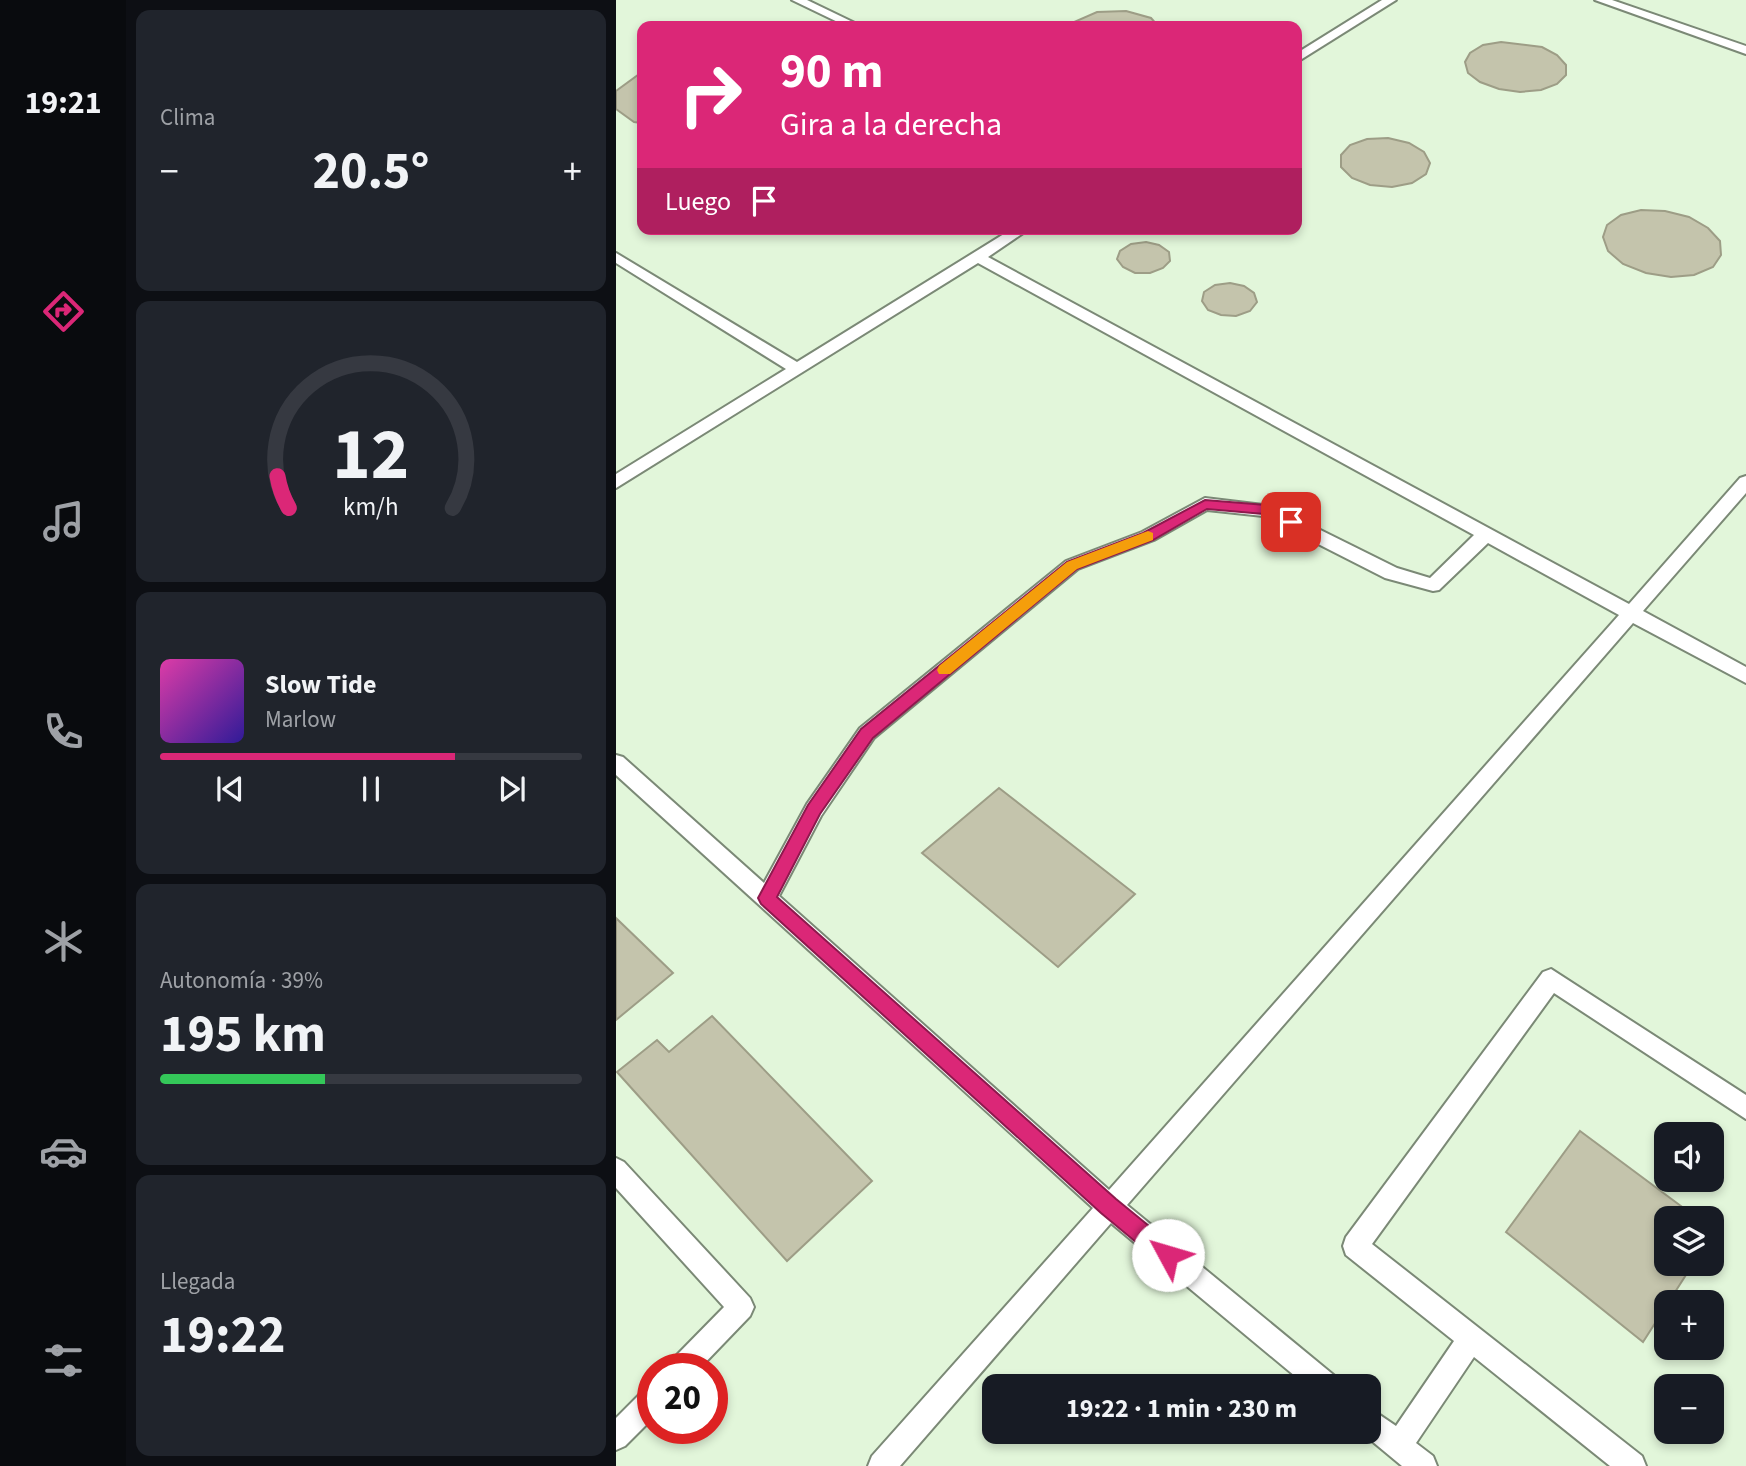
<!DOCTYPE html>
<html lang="es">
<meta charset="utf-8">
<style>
:root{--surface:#171b24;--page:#20242c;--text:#f1f3f6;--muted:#9ea1a6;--line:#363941;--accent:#db2777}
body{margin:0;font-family:"Source Sans 3",sans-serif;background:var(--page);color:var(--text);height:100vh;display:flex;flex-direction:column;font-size:26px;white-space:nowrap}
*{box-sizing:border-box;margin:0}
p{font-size:23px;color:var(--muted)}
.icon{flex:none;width:38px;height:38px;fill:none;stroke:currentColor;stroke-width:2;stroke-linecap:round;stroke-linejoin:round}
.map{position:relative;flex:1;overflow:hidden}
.sheet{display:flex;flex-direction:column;gap:10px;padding:10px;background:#0d0f14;width:490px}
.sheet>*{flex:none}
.guide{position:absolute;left:21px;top:21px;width:665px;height:214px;border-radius:14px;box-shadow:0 4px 10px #0003;background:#db2777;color:#fff;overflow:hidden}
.buttons{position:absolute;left:1038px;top:1122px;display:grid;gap:14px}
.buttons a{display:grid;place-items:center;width:70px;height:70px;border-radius:14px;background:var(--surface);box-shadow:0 4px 10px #0003;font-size:35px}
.speed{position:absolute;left:21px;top:1353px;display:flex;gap:14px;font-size:35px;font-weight:700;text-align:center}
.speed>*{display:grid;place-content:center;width:91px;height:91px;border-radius:50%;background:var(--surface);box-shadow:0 4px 10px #0003;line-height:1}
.speed .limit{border:10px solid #d22;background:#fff;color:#111}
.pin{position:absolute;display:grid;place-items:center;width:60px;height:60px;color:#fff;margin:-30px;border-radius:14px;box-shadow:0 4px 10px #0006}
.me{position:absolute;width:77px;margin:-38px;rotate:309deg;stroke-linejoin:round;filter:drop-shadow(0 0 5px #0008)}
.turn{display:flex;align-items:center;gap:24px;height:147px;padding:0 28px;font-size:32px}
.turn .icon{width:91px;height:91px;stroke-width:2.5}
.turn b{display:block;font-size:49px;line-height:60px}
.then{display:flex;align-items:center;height:66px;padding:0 28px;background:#0003;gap:14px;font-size:26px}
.big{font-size:52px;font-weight:700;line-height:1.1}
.sheet .widget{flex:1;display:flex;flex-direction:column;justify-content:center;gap:10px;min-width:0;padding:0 24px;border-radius:14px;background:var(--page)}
.sheet .dial{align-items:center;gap:0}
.dial svg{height:182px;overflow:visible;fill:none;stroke:var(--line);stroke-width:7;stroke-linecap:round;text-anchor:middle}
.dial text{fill:var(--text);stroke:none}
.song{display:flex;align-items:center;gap:21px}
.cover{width:84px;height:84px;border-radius:10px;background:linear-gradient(135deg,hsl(320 70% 55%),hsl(250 70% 35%))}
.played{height:7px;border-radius:4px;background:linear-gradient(90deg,var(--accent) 70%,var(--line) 70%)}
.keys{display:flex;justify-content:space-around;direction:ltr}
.heat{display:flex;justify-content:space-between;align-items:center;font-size:38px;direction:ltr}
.charge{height:10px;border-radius:5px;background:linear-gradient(90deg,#34c759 39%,var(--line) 0)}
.trip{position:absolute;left:366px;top:1374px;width:399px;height:70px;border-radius:14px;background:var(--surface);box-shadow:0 4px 10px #0003;font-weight:700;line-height:70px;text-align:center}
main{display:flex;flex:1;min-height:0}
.tabs{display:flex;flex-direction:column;width:126px;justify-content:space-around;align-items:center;background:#090b0e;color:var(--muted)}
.tabs .icon{width:49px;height:49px}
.tabs .on{color:var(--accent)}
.tabs b{font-size:32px;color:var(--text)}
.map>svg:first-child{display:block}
</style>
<main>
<nav class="tabs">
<b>19:21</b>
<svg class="icon on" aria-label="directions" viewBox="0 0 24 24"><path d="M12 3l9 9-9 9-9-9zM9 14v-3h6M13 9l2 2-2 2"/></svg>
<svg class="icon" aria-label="music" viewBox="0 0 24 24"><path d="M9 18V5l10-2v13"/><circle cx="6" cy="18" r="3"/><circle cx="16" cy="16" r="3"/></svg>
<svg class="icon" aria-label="phone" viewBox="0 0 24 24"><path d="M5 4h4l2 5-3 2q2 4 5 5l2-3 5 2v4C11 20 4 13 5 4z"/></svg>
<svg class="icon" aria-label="climate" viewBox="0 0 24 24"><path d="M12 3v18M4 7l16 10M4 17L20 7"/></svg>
<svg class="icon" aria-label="car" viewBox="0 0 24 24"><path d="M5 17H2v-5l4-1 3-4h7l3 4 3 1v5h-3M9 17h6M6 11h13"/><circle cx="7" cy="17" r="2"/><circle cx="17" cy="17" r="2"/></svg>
<svg class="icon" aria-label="filters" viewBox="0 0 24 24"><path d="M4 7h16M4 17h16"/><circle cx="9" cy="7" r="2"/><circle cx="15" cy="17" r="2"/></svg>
</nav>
<section class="sheet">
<div class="widget"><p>Clima</p>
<div class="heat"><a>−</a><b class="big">20.5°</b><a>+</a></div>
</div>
<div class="widget dial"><svg viewBox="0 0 100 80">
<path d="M14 69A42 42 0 1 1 86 69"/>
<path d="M14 69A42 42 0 0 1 9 55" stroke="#db2777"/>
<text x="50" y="56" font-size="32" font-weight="700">12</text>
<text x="50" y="72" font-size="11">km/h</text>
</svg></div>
<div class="widget">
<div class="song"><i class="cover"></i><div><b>Slow Tide</b><p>Marlow</p></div></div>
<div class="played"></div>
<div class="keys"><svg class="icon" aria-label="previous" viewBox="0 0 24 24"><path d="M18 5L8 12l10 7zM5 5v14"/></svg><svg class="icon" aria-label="pause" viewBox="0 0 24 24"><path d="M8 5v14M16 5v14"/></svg><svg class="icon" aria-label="next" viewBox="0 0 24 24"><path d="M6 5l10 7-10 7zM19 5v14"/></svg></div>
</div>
<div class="widget"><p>Autonomía · 39%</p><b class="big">195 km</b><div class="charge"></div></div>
<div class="widget"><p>Llegada</p><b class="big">19:22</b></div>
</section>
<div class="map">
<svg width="1130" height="1466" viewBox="0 0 1130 1466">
<rect width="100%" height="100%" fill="#f6fff2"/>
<path fill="#e2f6da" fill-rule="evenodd" d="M0,0H1130V1466H0ZM26,26H681V229H26ZM1050,1134H1096V1180H1050ZM1050,1218H1096V1264H1050ZM1050,1302H1096V1348H1050ZM37,1368H96V1428H37ZM378,1386H752V1432H378ZM1050,1386H1096V1432H1050Z"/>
<g fill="#c4c4ac" stroke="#9d9d86" stroke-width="2">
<polygon points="510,11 535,18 542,26 455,26 458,22 481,12"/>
<polygon points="885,42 926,47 941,55 950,65 950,75 941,84 925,90 904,92 883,89 864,82 852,73 849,62 854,53 867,45"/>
<polygon points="26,72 26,123 18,122 0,109 0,91"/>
<polygon points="772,138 793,143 808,152 814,163 810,174 796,183 776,187 754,185 736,178 725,167 725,155 734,145 751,139"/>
<polygon points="1025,210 1049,211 1073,217 1092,228 1104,241 1105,255 1097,267 1078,275 1055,277 1030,273 1007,264 992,251 987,237 991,225 1005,215"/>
<polygon points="530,242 543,245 553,252 554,261 547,268 534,273 519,273 507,267 501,259 504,251 515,244"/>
<polygon points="614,283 628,286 638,293 641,302 634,311 620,316 605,315 592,310 586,301 588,292 599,285"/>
<polygon points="383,788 519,894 442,967 306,853"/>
<polygon points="0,918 57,973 0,1020"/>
<polygon points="96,1016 256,1181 171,1261 1,1072 41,1040 53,1052"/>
<polygon points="964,1131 1081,1218 1050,1218 1050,1264 1077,1264 1027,1342 890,1232"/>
</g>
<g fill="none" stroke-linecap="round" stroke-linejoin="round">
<defs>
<g id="service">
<polygon points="176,0 191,0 245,26 230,26"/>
<polygon points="766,0 780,0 681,62 681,53"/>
<polygon points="979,0 996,0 1130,46 1130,54"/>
<path d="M396,229H413L372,257L1013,604L1124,478L1130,476V493L1027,611L1130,667V683L1017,623L511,1205L720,1377L724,1386H691L495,1223L284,1466H252L256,1456L477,1208L0,775V755L7,757L148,883L191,804L244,728L450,561L526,532L589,498L656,506L781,568L814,578L858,535L362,263L0,488V474L170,369L0,263V253L181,362ZM591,510L647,516L769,578L817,591L823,590L872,543L1003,615L493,1190L163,896L205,816L258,738L462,569L538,540Z"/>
<polygon points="935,969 1130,1095 1130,1119 938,993 756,1244 1026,1456 1030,1466 994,1466 858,1357 800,1443 817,1456 821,1466 786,1466 745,1432 752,1432 752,1407 780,1426 838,1341 730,1255 727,1246 730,1237 927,972"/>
<polygon points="0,1158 8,1162 134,1298 138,1307 134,1316 84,1368 53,1368 57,1359 108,1307 0,1188"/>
<polygon points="37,1386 37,1418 9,1446 0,1450 0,1418 28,1390"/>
</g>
</defs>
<use href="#service" stroke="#7b8976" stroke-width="4"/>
<use href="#service" fill="#fff" fill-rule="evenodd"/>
</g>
<polygon fill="#db2777" stroke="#8e194d" stroke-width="2" points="589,500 650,505 682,522 675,527 648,514 591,509 537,540 461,569 257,738 204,814 161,897 500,1199 560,1248 563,1255 560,1263 552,1266 545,1263 485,1213 145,904 142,898 192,805 245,729 451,562 527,533"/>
<polygon fill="#f59e0b" points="532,531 537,533 537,540 461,569 334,674 323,674 321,670 323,666 451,562"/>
</svg>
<div class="buttons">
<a><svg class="icon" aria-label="sound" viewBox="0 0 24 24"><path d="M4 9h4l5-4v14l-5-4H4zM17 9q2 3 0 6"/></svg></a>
<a><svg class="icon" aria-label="layers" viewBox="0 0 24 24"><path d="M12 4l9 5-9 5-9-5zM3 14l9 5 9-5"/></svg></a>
<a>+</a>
<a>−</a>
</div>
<div class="speed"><div class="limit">20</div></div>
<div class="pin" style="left:675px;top:522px;background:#d93025"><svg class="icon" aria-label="arrive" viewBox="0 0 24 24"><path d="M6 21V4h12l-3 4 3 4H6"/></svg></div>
<svg class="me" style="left:552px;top:1255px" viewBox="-20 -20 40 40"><circle r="19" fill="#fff"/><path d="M0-13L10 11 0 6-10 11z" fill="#db2777"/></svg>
<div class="trip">19:22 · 1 min · 230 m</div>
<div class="guide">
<div class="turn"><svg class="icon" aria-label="right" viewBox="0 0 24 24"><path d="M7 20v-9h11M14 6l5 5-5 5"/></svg><div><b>90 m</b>Gira a la derecha</div></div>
<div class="then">Luego<svg class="icon" aria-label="arrive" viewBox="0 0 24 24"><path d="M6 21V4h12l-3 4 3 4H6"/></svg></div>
</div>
</div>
</main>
